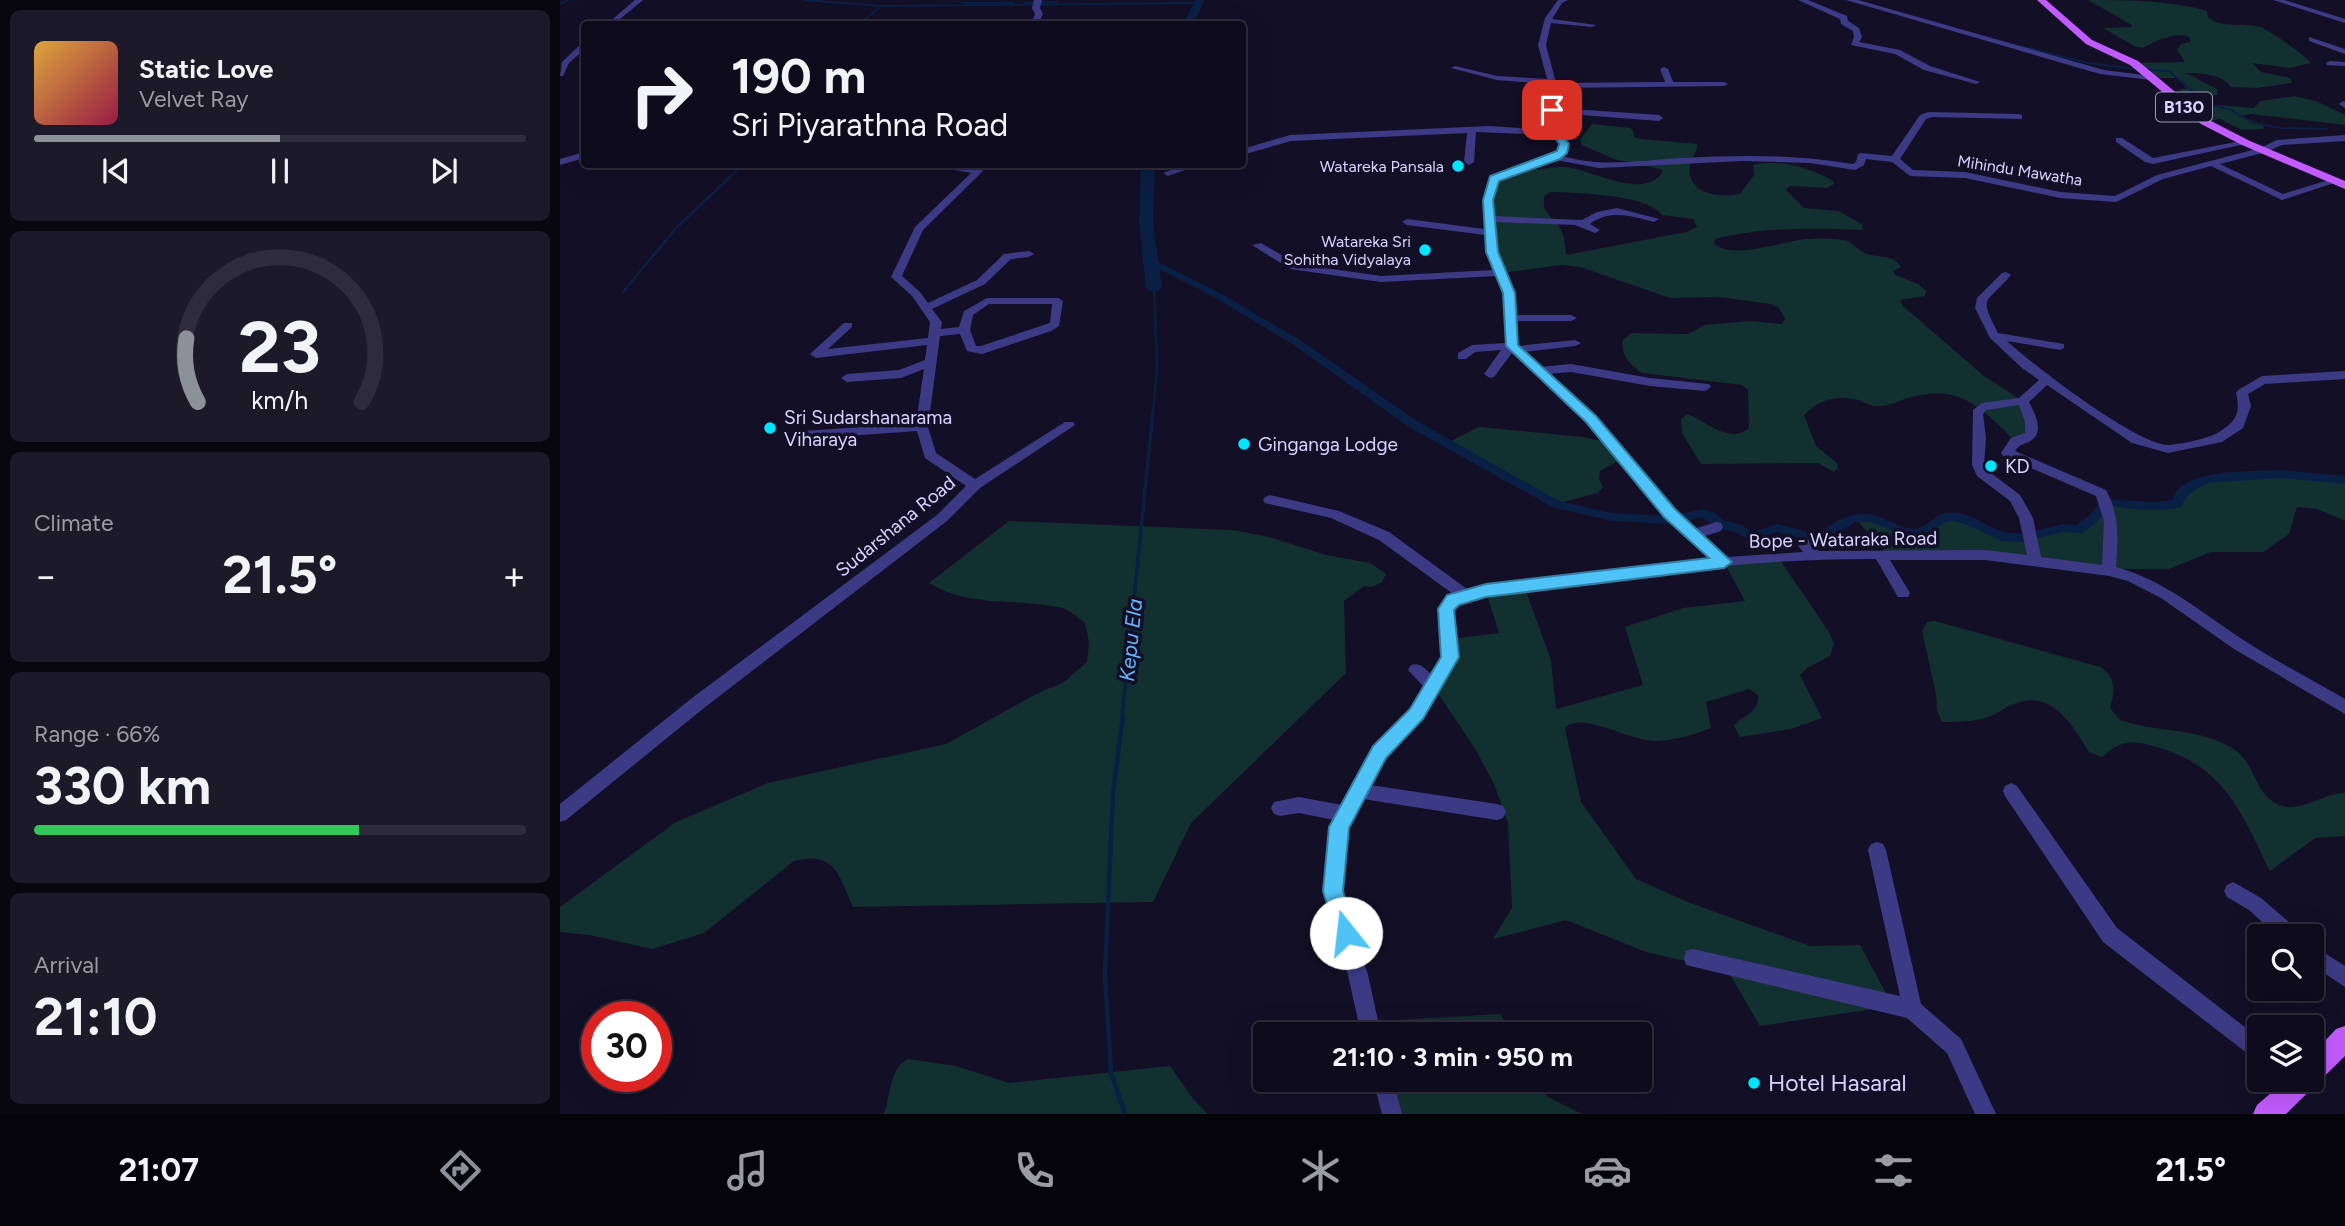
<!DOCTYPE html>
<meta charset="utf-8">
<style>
:root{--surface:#0e0b1c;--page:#1c1929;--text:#f1f3f6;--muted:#9b9ba3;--line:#2e2b3b;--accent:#8c9099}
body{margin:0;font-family:Figtree,sans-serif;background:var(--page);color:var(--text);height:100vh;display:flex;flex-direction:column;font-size:26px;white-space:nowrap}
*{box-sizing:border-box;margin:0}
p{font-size:23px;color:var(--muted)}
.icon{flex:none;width:38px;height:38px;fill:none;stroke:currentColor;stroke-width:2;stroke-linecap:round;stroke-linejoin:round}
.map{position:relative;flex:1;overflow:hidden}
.sheet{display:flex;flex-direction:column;gap:10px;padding:10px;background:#08060f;width:560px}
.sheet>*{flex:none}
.guide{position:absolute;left:21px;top:21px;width:665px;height:147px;border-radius:7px;box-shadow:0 7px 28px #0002,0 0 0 2px var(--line);background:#0e0b1c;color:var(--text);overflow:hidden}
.tools{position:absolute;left:1687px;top:924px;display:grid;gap:14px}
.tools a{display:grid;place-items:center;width:77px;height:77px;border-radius:7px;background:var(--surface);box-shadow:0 7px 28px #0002,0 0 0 2px var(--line);font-size:35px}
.speed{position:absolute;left:21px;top:1001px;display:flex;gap:14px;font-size:35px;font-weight:700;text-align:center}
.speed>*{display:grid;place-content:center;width:91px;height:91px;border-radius:50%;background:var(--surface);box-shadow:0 7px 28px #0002,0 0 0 2px var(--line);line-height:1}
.speed .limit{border:10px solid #d22;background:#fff;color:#111}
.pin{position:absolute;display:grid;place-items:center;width:60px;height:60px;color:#fff;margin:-30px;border-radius:14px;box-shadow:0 4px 10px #0006}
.me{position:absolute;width:77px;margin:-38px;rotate:344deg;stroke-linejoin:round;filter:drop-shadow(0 0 5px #0008)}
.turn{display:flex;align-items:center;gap:24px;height:147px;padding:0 35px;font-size:32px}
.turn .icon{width:91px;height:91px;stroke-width:2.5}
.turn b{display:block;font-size:49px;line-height:60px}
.big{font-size:52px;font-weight:700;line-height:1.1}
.sheet .widget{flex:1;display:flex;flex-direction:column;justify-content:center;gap:10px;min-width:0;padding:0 24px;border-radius:10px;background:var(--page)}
.sheet .dial{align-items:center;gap:0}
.dial svg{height:182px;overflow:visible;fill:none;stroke:var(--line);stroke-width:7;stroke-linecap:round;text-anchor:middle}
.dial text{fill:var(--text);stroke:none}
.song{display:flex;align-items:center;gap:21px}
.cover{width:84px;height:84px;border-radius:10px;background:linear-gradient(135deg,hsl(40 70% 55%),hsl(340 70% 35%))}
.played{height:7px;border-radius:4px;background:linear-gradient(90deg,var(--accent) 50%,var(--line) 50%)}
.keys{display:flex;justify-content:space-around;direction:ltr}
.heat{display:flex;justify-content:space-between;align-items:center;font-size:38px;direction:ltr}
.charge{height:10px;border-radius:5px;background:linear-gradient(90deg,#34c759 66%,var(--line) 0)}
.trip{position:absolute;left:693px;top:1022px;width:399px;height:70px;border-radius:7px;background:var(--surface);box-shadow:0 7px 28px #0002,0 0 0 2px var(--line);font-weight:700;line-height:70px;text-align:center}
.dock{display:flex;height:112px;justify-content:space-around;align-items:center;background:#06040b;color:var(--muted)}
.dock .icon{width:49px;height:49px}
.dock .on{color:var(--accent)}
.dock b{font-size:32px;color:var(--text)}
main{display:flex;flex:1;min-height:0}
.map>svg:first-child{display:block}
</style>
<main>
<section class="sheet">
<div class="widget">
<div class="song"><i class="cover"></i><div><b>Static Love</b><p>Velvet Ray</p></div></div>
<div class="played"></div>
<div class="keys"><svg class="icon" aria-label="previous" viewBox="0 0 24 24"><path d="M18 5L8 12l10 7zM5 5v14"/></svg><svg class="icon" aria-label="pause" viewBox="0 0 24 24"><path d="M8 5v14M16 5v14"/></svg><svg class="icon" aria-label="next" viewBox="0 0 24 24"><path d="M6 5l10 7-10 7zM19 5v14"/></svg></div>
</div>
<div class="widget dial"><svg viewBox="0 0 100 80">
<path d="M14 69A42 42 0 1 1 86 69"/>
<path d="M14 69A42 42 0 0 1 9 41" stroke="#8c9099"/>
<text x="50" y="56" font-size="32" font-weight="700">23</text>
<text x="50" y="72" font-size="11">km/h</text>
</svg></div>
<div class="widget"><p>Climate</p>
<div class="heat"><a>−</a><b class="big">21.5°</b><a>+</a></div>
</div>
<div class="widget"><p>Range · 66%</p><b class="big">330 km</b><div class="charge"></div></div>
<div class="widget"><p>Arrival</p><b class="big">21:10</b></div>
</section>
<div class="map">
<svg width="1785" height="1114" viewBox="0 0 1785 1114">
<rect width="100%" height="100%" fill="#130f26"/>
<g fill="#12302f" fill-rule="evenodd">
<path d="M1528,0C1568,0 1609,0 1647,11L1648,17C1663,30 1685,21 1702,28C1712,32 1746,56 1751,63L1730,68L1692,63L1701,72L1730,78L1732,83L1697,88L1671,87C1663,74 1640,73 1626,73L1657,89L1658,95L1639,97L1647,104L1694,108L1700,101L1734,96L1756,101L1785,115V125L1691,114L1681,116L1703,125L1704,129L1682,130L1660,119L1645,122L1632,113L1646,111L1619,89H1627L1617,78H1591L1574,63L1625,62L1617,50L1621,44L1630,42V38C1620,30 1592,42 1583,48L1576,47L1543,28L1571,27L1572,25Z"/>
<path d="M1032,124L1070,128L1073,130L1074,137L1081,139L1137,144C1138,153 1131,157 1130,165C1125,194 1160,198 1180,194L1194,175L1193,165C1216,158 1253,168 1273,181L1274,184L1267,188L1230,186L1226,190L1244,208L1279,211L1303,225L1302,230C1253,228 1202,227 1155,239L1154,243C1169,260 1219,243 1239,240C1253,238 1270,238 1283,240C1294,242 1298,251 1307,254C1320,258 1333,254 1341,267L1333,271L1336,275L1358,284L1366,291L1365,296L1340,300L1343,306L1424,376L1464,402L1472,433L1455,441C1421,408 1402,384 1351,397C1341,400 1325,408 1314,406C1309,405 1304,402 1299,400C1276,395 1260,399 1244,415L1256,446L1277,463L1278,468L1274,472L1258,463L1141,464L1122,433L1121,419L1127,414C1146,421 1170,445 1189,428L1188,390L1182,385L1082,373C1070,365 1060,355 1063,340L1071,333L1128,334L1145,325L1190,321L1222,324L1225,319L1219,308L1211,304L1159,297L1110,298L1020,267L1001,265L941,273L932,252L931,184C948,175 985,166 1005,167C1031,169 1085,202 1103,171L1100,169L1054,159L1022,145L1020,139ZM990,192C1016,193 1087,194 1102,215L1133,219L1137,227L1126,232L1006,255C1005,245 1005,235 999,227C991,215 982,213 984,197Z"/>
<polygon points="919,427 1023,437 1051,443 1064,458 1040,471 1039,479 1043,487 1038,493 996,504 887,443"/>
<path d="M1721,474L1785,480V521L1757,509L1737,507L1729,534L1703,552H1651L1609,569H1548L1484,558L1328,555L1295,518L1314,519L1356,533L1364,531L1379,518L1399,517L1438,537L1449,539L1481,530H1518L1533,519L1545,502L1594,506L1617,504L1618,497C1649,471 1682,477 1721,474Z"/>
<path d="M449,521L673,530L709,537L766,555L810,563L826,574L822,582L812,587L804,586L784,601L786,673L631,823L593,902L293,907C279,876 275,850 234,861L144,933L92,949L30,935L0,932V907L116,822L208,783L386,744L476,694L504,682L527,662L529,642L525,623C518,618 510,610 502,608C458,598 410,608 369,583Z"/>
<path d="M1220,560L1269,632L1274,644L1270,656L1247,668L1240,675L1262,718L1231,729L1180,737L1174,726C1183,714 1199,714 1198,695L1189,689L1146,702L1151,728C1136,734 1115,740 1098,741C1071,743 1021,710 1005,728L1021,802L1076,879L1130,903L1250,946L1300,945L1333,1006L1200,1026L1168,971L1086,952L1006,920L933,939L952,908L948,823L934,784L914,747L873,686L890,639L939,633L926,591L964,586L991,660L996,709L1083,685L1065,627L1123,608L1185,601L1164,562Z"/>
<path d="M1375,621L1540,667C1557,677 1555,691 1550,708L1560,720C1597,733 1642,727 1675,750C1698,766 1694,802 1728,807C1744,809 1766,793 1785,793V836L1755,838L1710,871C1681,812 1665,767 1597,747C1573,740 1561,740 1542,757L1529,752C1514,728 1494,692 1460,702C1447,705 1437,715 1425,718C1411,722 1396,722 1382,722L1377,710L1376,695L1362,631L1367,622Z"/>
<polygon points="940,1014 952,1034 825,1034 822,1021"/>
<path d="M348,1059L396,1066L449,1083L610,1066L634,1100L648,1114H324C331,1095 329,1068 348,1059Z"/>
<polygon points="833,1080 977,1080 988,1097 1022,1114 839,1114"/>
</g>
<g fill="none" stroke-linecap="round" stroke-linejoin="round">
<g stroke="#0a1f44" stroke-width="2">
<polyline points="245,0 321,6 638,3"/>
<polyline points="402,3 454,3"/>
<polyline points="464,3 497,2"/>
<polyline points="0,4 8,0"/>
<polyline points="299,24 321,6"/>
<polyline points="1460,46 1528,63 1575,69"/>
<polyline points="1588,70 1609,71 1647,104 1671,110 1693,123 1721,128 1767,129"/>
<polyline points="167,180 183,164"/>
</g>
<g stroke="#0a1f44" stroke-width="2.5">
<polyline points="63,292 117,227 169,178"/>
<polyline points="593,413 597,367 594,288"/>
</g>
<polyline stroke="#0a1f44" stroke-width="3.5" points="562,717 593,411"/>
<polyline stroke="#0a1f44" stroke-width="4.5" points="563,716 553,794 545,974 551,1073 565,1114"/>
<g fill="#0a1f44" fill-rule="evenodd">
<polygon points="590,258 660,293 740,340 857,421 999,501 1052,513 1107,516 1113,520 1107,524 1052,521 992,507 849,427 732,344 654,297 587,263 585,261"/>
<path d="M1721,470L1785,476V484L1721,478L1648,483C1635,489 1626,494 1621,507C1598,512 1572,510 1549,505L1537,522L1522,533L1503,532L1474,539L1468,535L1470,532L1503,524L1516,525L1529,516L1541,500L1545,499L1594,502L1612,500C1622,467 1693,472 1721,470Z"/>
<path d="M1143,509L1155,513L1163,520L1182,525L1192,532L1217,524L1257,534C1282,518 1297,506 1327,520C1335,523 1343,528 1353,529C1366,529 1373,515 1386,513C1408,509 1424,526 1443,532C1452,534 1462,531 1468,538L1462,542L1442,541L1403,523L1390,521L1384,523L1368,534L1350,538L1311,522H1296L1258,543L1217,532L1191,541L1175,532L1155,527L1142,517L1123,521L1117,517L1119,514Z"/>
</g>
<g fill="#0a1f44" fill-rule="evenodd">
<polygon points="635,0 645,0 633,24 623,24"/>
<polygon points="581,164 595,164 593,223 602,288 594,293 586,288 579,223"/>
</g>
<g fill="#3d3a85" fill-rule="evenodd">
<polygon points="75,0 83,0 54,24 47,24"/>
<polygon points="474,0 482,0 480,8 483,14 478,24 471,24 475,14 472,8"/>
<path d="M998,0H1008L1002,3L992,19L1036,25L1032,27L991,23L986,45L996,83L1105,82L1100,69L1104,67L1108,69L1113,82H1164L1168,84L1164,86L996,88V108L1099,115L1103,118L1099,121L996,113V127L1008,144L1007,153L1003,156C1041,168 1082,160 1121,158C1179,155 1236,154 1293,164L1296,162L1298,154L1301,153L1332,156L1360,115L1368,112L1459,114L1462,115V119L1372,117L1366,119L1340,159L1353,170L1405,172L1500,192L1555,196L1597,175L1700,148L1717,140L1785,135V141L1722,145L1706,152L1660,164L1723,194L1775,178L1780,181L1722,200L1651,166L1603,179L1556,202L1500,198L1405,178L1350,176L1332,162L1306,159L1304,165L1295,170L1250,163L1182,161L1039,168L996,160L938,181L933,200V216L1022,220L1037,212L1057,208L1099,219L1094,222C1071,216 1050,209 1030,224L1040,230L1035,233L1015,225L934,222C935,253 947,265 954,292C956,299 955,307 956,315H1011L1017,318L1011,321H956L958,346L1015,340L1021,343L1015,346L964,352L979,367L1011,364L1090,378L1149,384L1151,387L1145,391L1090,386L1011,372L987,374L1035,417L1134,529L1156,522L1161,523L1163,527L1161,531L1142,537L1167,557L1243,552L1236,543L1243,538L1248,539L1259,551L1425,550L1467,555L1459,518L1450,501L1417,476L1412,465L1413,410L1422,403L1459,398L1479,380L1462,368L1430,338L1415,308L1417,298L1442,273L1446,272L1451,275C1426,305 1418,294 1438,333L1504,344V348L1500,350L1447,341C1474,366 1575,443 1607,445C1618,445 1651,438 1659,432C1676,421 1681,414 1676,393L1678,390L1702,376L1785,371V379L1705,384L1688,394L1691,406L1683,428L1662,442L1608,453L1572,443L1487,385L1469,402C1474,412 1484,430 1473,439C1466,445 1460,443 1455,451L1546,490C1560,515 1558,539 1556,567C1604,580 1641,612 1682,639C1715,661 1751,679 1785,699V714L1674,649L1601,598L1568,581L1549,576L1425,560H1330L1350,593L1348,597H1338L1316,559C1179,558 1041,580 907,600L898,604L893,610L898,657L895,661L863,719L825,757L810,785L937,804L943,806L946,812L943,818L937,820L803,799L788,828L782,891L808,975L821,1034H801L788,975L764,891L770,827L774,820L739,813L720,816L714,814L711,808L714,802L739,797L782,805L813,747L851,709L864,687L848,670L851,665C860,662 865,669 872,675C875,669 881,662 882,655C885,635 867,605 893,594L819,540L771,518L705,503L703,500L705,497L710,495L779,511L829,532L907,589L1005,575L1149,558L1105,517L1027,423L952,353L934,377L930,378L924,374L941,350L915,352L906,359H898V353L912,345L946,343L944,293L937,276L821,282L730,269L692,245L701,243L737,264L821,276L934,270L927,252L925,235L847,225L842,222L847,219L924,229L923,200L931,177L993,155L998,152L1000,144L994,135L916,132L914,162L909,165L904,162L907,133L731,141L682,155V149L730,135L930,126L990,130L988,127V84L937,80L891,68L895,66L937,76L987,79L978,45L985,18ZM1459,405L1465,422V433L1451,438L1441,453L1443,456L1536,496L1544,521L1542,565L1481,557L1473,518L1460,495L1427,470L1424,465L1426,438L1423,414L1426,410Z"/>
<polygon points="1238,0 1248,0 1287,16 1288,21 1299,28 1302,37 1299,42 1340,50 1370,66 1420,82 1416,84 1364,70 1335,54 1291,45 1294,37 1293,31 1281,24 1280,19"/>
<polygon points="1286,0 1298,0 1544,70 1591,76 1595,78 1591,80 1540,74"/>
<polygon points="1713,0 1724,0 1785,19 1785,23"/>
<polygon points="1749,37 1785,49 1785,54 1749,41"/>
<polygon points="21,44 24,44 24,50 9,63 3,76 0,76 2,62"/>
<polygon points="1770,61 1785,62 1785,66 1767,65 1766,63"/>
<polygon points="1783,101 1785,102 1785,108 1779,104"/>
<polygon points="1556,138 1562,138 1593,158 1686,140 1690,143 1593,164 1585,162 1556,142"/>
<polygon points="24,152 24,158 0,165 0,159"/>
<path d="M362,164C381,164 406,162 423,171L363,230L342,276L360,292L368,303L417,280L444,254L469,251L474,254L469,257L451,259L425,284L372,309L382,322L381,329L399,327L404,311L427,298H498L503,301L499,326L491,331L422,354L407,351L400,334L380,336L368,427L376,453L415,479L505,422H513L515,425L420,488L387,521L144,708L6,820L0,822V804L132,698L377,515L406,486L365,458L357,431L245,439L239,435L245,431L356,423L364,369L341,378L287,382L281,378L287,374L339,370L365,360L367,345L256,358L250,354L284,323H292V327L268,349L368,338L370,322L352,296L331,277L355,227L411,173ZM429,304H492L490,323L421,346H416L410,330L413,315Z"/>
<polygon points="627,164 642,164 608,176 603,173"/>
<polygon points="1451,783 1457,786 1557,928 1699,1038 1699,1060 1692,1057 1543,942 1445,796 1443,791 1445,786"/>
<polygon points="1317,842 1323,844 1326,850 1361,1004 1401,1039 1436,1114 1415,1114 1387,1053 1347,1018 1126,965 1124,958 1126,951 1133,949 1340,996 1308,850 1311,844"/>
<polygon points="1673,882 1701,898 1737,929 1739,936 1717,936 1689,910 1667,897 1664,891 1667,885"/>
<polygon points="1752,945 1785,966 1785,987 1752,965"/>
<polygon points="813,1080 833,1080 842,1114 822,1114"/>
</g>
<g fill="#c25bff" fill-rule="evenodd">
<polygon points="1477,0 1486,0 1532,40 1578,61 1649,120 1690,141 1785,181 1785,189 1682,145 1641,124 1570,65 1526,44"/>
<polygon points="1785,1026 1785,1056 1726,1114 1693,1114 1697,1105 1726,1080 1752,1080 1752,1055 1776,1029"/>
</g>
</g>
<polygon fill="#4fc3f7" stroke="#337fa1" stroke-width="2" points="992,107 997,110 997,127 1009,144 1007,153 1000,159 939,181 933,200 938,252 955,293 958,345 1036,416 1115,509 1172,562 1164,568 926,597 899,605 894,610 899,657 863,719 826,758 789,828 783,891 796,933 793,941 786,944 778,941 763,891 769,827 813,746 850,709 881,657 878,609 887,595 926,584 1149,558 1104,517 1026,422 946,346 943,293 926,252 923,200 930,176 997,151 999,144 987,127 987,110"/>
<g fill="#00e5ff" stroke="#130f26" stroke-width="2.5">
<circle cx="898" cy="166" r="7"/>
<circle cx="865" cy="250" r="7"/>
<circle cx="210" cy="428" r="7"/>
<circle cx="684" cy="444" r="7"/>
<circle cx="1431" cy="466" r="7"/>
<circle cx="1194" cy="1083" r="7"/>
</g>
<g text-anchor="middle" stroke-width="7" stroke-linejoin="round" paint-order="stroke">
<g font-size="16" fill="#d9d4ff" stroke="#130f26" text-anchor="end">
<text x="884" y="172">Watareka Pansala</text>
<text x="851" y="247">Watareka Sri<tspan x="851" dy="18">Sohitha Vidyalaya</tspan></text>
</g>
<g font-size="16" fill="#d9d4ff" stroke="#130f26">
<text transform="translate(1460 170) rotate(9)" y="6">Mihindu Mawatha</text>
</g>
<rect fill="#130f26" stroke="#9e99be" stroke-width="2" x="1596" y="92.5" width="56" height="29" rx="5"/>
<g font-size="18" font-weight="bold" fill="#d9d4ff">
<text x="1624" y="113">B130</text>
</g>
<g font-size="19" fill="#d9d4ff" stroke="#130f26" text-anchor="start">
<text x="224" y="424">Sri Sudarshanarama<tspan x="224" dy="22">Viharaya</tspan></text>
<text x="698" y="451">Ginganga Lodge</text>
<text x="1445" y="473">KD</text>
</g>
<g font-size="19" fill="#d9d4ff" stroke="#130f26">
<text transform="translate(335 526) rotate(-39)" y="7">Sudarshana Road</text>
<text transform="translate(1283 539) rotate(-1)" y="7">Bope - Wataraka Road</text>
</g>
<g font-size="21" font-style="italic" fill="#62b6ff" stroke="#130f26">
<text transform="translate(571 640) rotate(-84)" y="7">Kepu Ela</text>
</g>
<g font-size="23" fill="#d9d4ff" stroke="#130f26" text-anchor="start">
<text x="1208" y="1091">Hotel Hasaral</text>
</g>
</g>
</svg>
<div class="tools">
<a><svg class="icon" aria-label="search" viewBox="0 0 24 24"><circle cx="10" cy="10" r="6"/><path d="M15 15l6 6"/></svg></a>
<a><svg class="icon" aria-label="layers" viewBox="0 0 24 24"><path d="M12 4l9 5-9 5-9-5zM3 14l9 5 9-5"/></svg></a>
</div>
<div class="speed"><div class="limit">30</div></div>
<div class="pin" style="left:992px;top:110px;background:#d93025"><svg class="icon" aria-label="arrive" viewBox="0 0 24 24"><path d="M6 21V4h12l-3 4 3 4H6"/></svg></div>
<svg class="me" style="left:786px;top:933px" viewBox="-20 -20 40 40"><circle r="19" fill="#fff"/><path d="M0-13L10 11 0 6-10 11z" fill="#4fc3f7"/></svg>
<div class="trip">21:10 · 3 min · 950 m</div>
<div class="guide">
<div class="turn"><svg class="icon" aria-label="right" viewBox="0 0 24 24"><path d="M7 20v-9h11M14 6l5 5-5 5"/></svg><div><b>190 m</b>Sri Piyarathna Road</div></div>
</div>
</div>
</main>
<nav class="dock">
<b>21:07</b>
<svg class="icon on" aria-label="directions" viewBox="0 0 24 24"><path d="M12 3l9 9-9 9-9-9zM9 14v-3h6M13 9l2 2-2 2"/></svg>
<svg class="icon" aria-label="music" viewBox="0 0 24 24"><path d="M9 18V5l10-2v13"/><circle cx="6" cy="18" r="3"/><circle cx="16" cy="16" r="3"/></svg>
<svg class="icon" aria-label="phone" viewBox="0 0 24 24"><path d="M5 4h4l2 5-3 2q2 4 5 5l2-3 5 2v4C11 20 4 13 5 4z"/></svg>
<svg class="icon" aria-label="climate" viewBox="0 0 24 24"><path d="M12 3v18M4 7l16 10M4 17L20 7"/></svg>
<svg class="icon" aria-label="car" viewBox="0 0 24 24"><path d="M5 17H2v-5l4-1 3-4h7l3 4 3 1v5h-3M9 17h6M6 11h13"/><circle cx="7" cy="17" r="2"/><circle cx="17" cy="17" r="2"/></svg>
<svg class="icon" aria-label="filters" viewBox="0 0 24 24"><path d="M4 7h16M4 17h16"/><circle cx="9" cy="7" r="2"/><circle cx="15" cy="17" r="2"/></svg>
<b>21.5°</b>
</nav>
